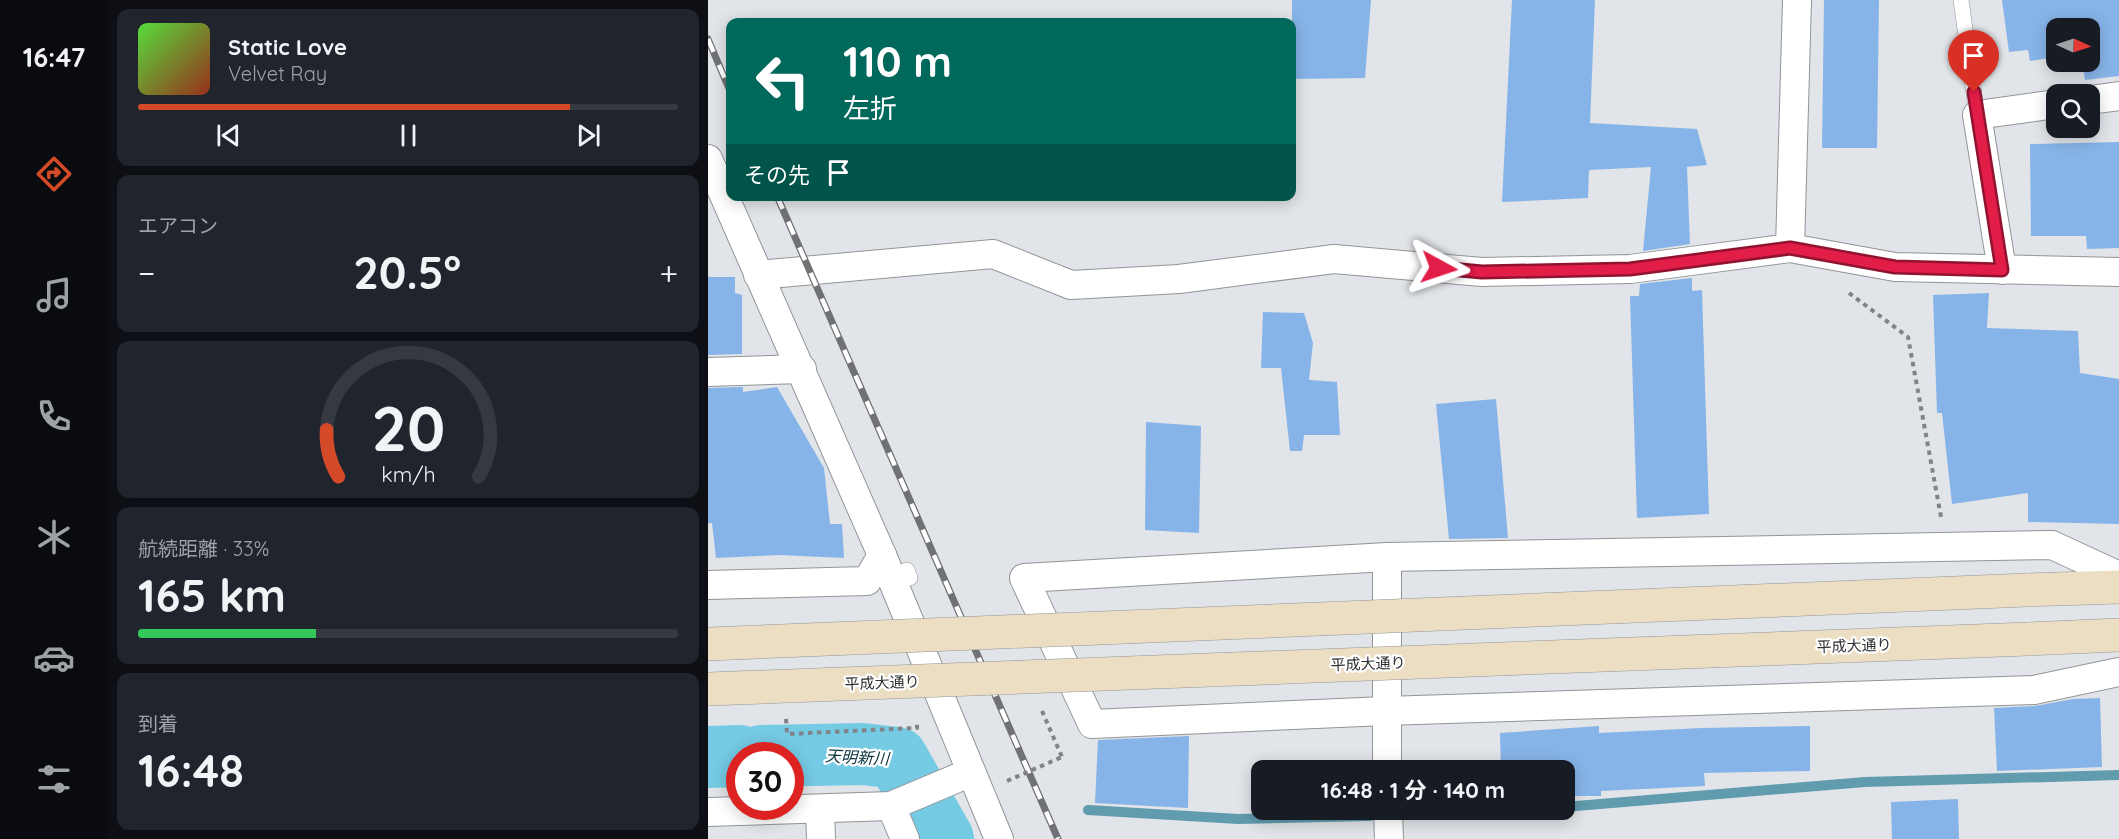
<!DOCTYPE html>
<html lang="ja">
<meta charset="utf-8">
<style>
:root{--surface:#171b24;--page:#20242c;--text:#f1f3f6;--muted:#9ea1a6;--line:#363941;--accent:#d44a28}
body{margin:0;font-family:Quicksand,"Noto Sans JP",sans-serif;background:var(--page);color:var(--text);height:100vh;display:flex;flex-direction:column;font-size:22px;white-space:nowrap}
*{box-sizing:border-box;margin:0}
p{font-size:20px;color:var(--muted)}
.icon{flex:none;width:33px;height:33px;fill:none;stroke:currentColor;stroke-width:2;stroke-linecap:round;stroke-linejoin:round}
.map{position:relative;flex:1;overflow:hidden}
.side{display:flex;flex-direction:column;gap:9px;padding:9px;background:#0d0f14;width:600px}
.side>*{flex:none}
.hud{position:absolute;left:18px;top:18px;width:570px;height:183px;border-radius:12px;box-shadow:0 3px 15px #0003;background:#00695c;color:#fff;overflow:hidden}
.needle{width:39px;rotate:93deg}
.fabs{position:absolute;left:1338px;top:18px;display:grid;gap:12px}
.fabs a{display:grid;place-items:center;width:54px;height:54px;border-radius:12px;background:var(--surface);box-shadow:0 3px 15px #0003;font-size:30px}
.speed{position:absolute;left:18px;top:742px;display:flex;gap:12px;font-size:30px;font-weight:700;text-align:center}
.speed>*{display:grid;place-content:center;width:78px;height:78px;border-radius:50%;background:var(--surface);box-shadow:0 3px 15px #0003;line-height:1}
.speed .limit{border:9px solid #d22;background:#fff;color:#111}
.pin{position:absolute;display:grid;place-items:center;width:51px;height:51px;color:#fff;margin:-62px -26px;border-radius:50% 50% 50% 0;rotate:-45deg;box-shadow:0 0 6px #0007}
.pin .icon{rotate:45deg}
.me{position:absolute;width:66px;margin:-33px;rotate:95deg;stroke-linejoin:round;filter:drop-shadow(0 0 4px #0008)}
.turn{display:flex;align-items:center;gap:21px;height:126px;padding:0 18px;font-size:27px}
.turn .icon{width:78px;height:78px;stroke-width:2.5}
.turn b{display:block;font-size:42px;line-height:51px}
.then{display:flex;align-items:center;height:57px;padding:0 18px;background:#0003;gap:12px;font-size:22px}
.big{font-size:45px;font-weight:700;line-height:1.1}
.side .widget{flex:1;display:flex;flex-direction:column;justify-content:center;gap:9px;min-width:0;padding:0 21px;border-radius:12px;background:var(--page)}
.side .dial{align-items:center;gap:0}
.dial svg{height:156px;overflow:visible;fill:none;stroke:var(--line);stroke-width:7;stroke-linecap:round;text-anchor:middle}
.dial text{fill:var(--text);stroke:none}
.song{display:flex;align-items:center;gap:18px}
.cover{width:72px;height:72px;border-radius:9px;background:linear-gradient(135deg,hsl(110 70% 55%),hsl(10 70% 35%))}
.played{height:6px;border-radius:3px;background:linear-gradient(90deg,var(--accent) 80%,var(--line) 80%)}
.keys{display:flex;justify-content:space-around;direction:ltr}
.heat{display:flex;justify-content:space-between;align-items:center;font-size:33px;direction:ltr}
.charge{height:9px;border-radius:4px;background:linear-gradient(90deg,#34c759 33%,var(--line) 0)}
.trip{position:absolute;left:543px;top:760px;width:324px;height:60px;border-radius:12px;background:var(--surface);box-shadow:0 3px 15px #0003;font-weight:700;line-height:60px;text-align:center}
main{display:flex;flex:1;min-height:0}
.menu{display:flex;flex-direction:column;width:108px;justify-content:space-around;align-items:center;background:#090b0e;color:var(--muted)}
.menu .icon{width:42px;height:42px}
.menu .on{color:var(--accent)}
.menu b{font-size:27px;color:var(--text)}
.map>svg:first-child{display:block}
</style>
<main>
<nav class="menu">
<b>16:47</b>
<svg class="icon on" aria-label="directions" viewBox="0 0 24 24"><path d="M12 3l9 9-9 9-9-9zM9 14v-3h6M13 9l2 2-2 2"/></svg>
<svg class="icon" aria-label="music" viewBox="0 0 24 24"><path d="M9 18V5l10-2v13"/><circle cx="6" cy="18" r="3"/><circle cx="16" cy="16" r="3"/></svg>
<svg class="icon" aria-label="phone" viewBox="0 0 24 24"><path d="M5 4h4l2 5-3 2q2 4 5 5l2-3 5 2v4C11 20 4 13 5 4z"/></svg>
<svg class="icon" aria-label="climate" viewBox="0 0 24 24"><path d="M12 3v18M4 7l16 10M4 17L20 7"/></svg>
<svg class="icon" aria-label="car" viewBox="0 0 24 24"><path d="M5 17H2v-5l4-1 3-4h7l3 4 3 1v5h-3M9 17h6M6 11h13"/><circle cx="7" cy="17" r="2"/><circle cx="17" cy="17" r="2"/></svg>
<svg class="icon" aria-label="filters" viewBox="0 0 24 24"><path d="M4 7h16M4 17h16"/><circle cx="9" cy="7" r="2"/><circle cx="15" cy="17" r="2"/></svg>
</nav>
<section class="side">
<div class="widget">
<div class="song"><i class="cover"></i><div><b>Static Love</b><p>Velvet Ray</p></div></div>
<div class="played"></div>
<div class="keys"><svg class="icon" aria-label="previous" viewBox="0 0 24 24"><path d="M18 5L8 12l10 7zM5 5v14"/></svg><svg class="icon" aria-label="pause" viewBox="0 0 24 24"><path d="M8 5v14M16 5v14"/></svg><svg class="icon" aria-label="next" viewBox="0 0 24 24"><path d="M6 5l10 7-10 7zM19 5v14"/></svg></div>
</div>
<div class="widget"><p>エアコン</p>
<div class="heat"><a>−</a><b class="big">20.5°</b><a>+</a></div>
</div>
<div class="widget dial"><svg viewBox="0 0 100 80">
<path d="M14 69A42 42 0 1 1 86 69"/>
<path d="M14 69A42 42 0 0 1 8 45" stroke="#d44a28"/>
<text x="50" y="56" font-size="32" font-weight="700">20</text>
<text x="50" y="72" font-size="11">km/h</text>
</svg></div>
<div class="widget"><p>航続距離 · 33%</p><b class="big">165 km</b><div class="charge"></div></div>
<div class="widget"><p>到着</p><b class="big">16:48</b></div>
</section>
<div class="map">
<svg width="1411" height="839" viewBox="0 0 1411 839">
<rect width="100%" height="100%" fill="#e1e4e8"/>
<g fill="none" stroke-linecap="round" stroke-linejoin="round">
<g stroke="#609cae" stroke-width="10">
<polyline points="856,807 1157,782 1411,775"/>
<polyline points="380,810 530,819 662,816"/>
<polyline points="697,815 796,810"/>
</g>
<g stroke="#75cae4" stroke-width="62">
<polyline points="53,756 155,754 189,758 235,839"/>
<polyline points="0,757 32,756"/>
</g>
</g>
<g fill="#87b4e8">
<polygon points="584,0 663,0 657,78 584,79"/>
<polygon points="804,0 887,0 882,123 989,129 999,165 979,167 982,244 935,251 943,167 881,170 880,198 794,202"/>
<polygon points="1116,0 1171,0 1169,148 1114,148"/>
<polygon points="1294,0 1411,0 1411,76 1377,80 1374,62 1382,62 1382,28 1348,28 1348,57 1322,61 1320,50 1301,52"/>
<polygon points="1411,142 1411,248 1379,249 1378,236 1323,236 1322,144"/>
<polygon points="0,277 27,277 27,293 34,295 34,354 0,355"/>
<polygon points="984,278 984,291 994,290 1001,514 929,518 922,296 931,296 932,284"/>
<polygon points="1281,293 1279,328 1370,331 1372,373 1411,379 1411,524 1320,522 1320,493 1244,504 1234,413 1229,413 1225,295"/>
<polygon points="555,312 596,313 605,343 601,380 629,382 632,435 596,435 594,451 582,451 573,368 553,368"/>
<polygon points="35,387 35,392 69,387 116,468 122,524 134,524 136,558 71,555 8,558 4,523 0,523 0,388"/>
<polygon points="788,399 800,538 741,539 728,404"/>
<polygon points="438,422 493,426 491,533 437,530"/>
<polygon points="1392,698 1394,767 1289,771 1286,708 1327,706 1365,699"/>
<polygon points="891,726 891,733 994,728 1102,726 1102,771 996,773 997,786 893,791 893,796 856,796 856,771 793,771 792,733"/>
<polygon points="481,736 480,808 387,803 390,740"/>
<polygon points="1250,799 1251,839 1184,839 1183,802"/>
</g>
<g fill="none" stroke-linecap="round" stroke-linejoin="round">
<defs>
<g id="lane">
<polyline points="1253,0 1269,115"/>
<polyline points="183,578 199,570 202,578"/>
</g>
<g id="street">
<polyline points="1382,100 1411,96"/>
<polyline points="0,159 174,555 291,839"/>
<polyline points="1082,248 1089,0"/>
<polyline points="1294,270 1269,115 1348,104"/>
<polyline points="50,275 285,254 363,285 471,279 626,259 774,272 922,269 1082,248 1187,267 1411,272"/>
<polyline points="0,372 94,369"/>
<polyline points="679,557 679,771"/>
<polyline points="1411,576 1344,545 679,557 316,578 384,724 677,711 1326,690 1411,672"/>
<polyline points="0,585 159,581 174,555"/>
<polyline points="183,806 197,839"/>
<polyline points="112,809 113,839"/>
<polyline points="680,810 681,839"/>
<polyline points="0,812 183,806 261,773"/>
</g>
<g id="secondary">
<polyline points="1319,590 1411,587"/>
<polyline points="1320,639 1411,635"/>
</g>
</defs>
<use href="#lane" stroke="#929498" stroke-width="16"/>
<use href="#street" stroke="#929498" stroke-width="30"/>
<use href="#secondary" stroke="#929498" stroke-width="34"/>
<g stroke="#818386" stroke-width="4" stroke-dasharray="4.5 4.5" stroke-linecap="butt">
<polyline points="1141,293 1200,337 1233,517"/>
<polyline points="334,711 354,757"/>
<polyline points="78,719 79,734 206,728 209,728 209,724"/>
</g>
<use href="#lane" stroke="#fff" stroke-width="15"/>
<use href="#street" stroke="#fff" stroke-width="28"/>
<use href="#secondary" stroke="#ecdec2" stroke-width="33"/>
<defs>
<g id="rail">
<polyline points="0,39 22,91"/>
<polyline points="69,196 350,839"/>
</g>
</defs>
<use href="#rail" stroke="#707174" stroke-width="7"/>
<use href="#rail" stroke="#fff" stroke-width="4.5" stroke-dasharray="14" stroke-linecap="butt"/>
<defs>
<g id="secondary-bridge">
<polyline points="0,644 1319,590"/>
<polyline points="0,689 1320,639"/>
</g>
</defs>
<use href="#secondary-bridge" stroke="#929498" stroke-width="34" stroke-linecap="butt"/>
<polyline stroke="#818386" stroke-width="4" stroke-dasharray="4.5 4.5" stroke-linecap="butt" points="299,781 354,757"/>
<use href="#secondary-bridge" stroke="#ecdec2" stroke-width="33"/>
</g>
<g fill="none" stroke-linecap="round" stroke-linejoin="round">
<defs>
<polyline id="route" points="731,268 774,272 922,269 1082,248 1187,267 1294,270 1266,92"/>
</defs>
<use href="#route" stroke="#92132f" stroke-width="15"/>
<use href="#route" stroke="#e11d48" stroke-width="10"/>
</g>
<g text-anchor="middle" stroke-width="4.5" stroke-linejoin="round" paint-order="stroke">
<g font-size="15" fill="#2e2f30" stroke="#fff">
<text transform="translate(1146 646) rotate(-2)" y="5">平成大通り</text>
<text transform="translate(660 664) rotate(-2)" y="5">平成大通り</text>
<text transform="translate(174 683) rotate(-2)" y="5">平成大通り</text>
</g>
<g font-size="16" font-style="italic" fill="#0a333e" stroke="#fff">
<text transform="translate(149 757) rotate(3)" y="6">天明新川</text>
</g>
</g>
</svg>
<div class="fabs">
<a><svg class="needle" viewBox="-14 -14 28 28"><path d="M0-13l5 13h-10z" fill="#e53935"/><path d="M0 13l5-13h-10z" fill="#9ea1a6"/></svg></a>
<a><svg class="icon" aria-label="search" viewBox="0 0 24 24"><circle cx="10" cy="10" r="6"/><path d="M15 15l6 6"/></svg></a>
</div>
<div class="speed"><div class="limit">30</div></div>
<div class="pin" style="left:1266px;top:92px;background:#d93025"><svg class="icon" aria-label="arrive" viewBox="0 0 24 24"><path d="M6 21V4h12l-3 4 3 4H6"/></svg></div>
<svg class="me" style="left:731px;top:268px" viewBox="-20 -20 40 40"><path d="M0-17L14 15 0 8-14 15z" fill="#e11d48" stroke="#fff" stroke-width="4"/></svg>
<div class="trip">16:48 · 1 分 · 140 m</div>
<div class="hud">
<div class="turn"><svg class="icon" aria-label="left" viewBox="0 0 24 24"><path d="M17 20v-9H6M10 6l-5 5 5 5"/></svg><div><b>110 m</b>左折</div></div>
<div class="then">その先<svg class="icon" aria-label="arrive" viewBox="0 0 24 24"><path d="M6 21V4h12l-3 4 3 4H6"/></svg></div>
</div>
</div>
</main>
